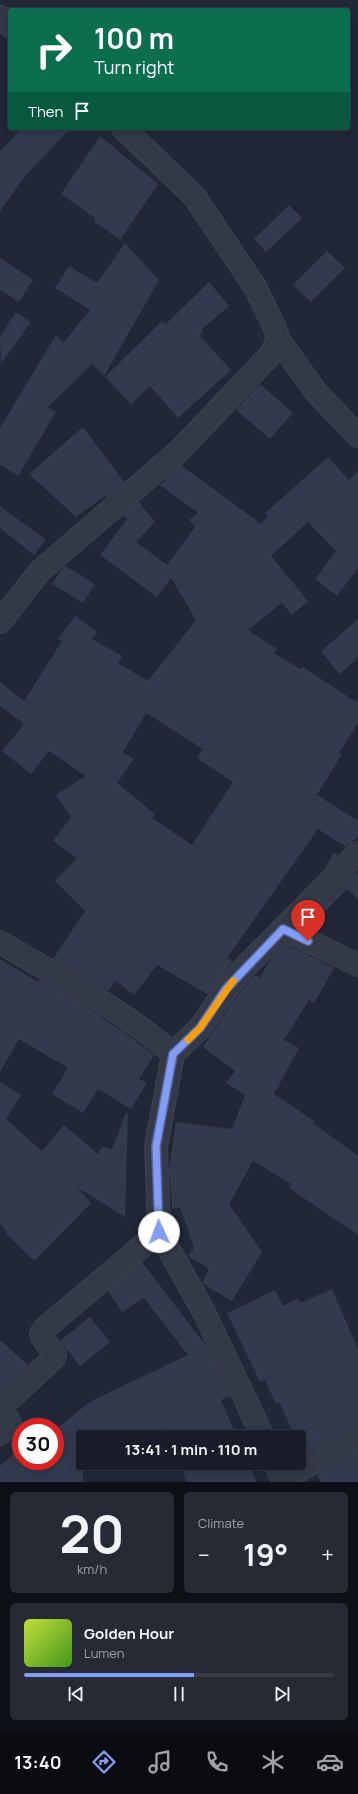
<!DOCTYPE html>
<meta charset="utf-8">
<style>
:root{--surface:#191d29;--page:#262a35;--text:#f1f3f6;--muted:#9fa2a8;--line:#373b46;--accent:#839df5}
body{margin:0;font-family:Manrope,sans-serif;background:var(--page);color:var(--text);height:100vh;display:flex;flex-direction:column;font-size:15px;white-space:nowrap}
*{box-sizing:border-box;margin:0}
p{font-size:13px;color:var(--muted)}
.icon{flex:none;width:22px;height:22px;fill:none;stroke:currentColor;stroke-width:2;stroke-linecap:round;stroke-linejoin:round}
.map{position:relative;height:1482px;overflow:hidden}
.panel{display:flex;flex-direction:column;gap:10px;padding:10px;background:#0e1017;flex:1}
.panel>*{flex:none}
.guide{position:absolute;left:8px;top:8px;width:342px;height:122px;border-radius:4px;box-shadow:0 2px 10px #0003,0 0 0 1px var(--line);background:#0b6e4f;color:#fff;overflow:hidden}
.speed{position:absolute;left:12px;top:1418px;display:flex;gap:8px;font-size:20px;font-weight:700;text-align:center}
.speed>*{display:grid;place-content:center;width:52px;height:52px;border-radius:50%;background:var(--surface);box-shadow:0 2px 10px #0003,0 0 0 1px var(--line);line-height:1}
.speed .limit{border:6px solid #d22;background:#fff;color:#111}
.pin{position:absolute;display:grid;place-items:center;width:34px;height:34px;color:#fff;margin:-41px -17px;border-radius:50% 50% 50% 0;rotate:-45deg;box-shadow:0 0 4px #0007}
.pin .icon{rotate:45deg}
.me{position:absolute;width:44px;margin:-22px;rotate:358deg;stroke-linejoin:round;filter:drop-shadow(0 0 3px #0008)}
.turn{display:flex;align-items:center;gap:14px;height:84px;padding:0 20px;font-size:18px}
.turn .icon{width:52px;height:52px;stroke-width:2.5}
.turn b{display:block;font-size:28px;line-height:34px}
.then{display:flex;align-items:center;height:38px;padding:0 20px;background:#0003;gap:8px;font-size:15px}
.big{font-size:30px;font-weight:700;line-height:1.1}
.panel .card{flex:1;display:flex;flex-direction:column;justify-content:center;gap:6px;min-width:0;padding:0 14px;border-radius:6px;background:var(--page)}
.panel .dial{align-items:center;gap:0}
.dial b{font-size:52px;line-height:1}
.song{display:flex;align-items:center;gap:12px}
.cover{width:48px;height:48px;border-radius:6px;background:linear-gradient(135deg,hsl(70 70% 55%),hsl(100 70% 35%))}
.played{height:4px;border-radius:2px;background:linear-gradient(90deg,var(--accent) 55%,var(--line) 55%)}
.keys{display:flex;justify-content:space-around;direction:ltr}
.heat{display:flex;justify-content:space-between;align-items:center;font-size:22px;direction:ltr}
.panel .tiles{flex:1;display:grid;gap:10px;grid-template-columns:1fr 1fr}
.card:last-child{grid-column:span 2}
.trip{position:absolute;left:76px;top:1430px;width:230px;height:40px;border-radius:4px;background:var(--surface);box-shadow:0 2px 10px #0003,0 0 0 1px var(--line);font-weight:700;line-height:40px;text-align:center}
.dock{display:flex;height:64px;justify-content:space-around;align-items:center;background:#0a0c10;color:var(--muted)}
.dock .icon{width:28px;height:28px}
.dock .current{color:var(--accent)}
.dock b{font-size:18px;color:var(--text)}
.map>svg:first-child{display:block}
</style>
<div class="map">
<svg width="358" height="1482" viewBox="0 0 358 1482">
<rect width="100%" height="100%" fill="#212737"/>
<g fill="#333a4e" fill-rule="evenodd">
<polygon points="22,128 71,128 26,175 0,211 0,151"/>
<polygon points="100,136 158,184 120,240 94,221 95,218 61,194"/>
<polygon points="289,205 302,218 266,252 254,239"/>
<polygon points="125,243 159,280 104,376 92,364 48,407 56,412 18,476 0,464 0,428 56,335 63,343 90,310 55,288 69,266 97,283"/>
<polygon points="327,251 345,268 311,302 293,285"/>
<polygon points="0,258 33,280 19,302 0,290"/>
<polygon points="209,282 229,306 201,330 203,332 199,335 231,370 178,418 150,386 131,404 105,377 162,321 166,324"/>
<polygon points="16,312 31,322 1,364 0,337"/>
<polygon points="260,384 293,413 270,439 236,410"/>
<polygon points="83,427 124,482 106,497 105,496 76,517 29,474"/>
<path d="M328,457L349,480L358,471V568L337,596L315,579L336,551L308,522L271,556L308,601L292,615L282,603L248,630L277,649L274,653L300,669L303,667L358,703V723L339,753L342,754L317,795L358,821V837L346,847L318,829L227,958L233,961L207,994L157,965L134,995L116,981L108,991L53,959L85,911L55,881L77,858L53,841L71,817L56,795L85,776L49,751L31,774L2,751L24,724L0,706V682L24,701L62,641L58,639L75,616L97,632L92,639L122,656L118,663L148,681L196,620L171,578L157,597L100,555L127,519L123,515L139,502L155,522L136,542L167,565L195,527L189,520L198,513L160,485L181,465L261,524L268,516L265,513ZM146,713L203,749L197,758L233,782L192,845L152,818L155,814L117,783L134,759L123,752Z"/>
<polygon points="0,506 46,540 34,555 0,528"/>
<polygon points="65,566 95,584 83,603 52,584 61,570"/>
<polygon points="358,619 358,658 339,674 321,651"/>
<polygon points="334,852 338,856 323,871"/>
<polygon points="356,873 358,875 358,899 347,889 315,921 311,918"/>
<polygon points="285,944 334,968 314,1003 309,1000 284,1040 299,1048 274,1094 314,1121 313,1123 358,1156 358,1235 289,1188 291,1184 253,1161 229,1204 262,1252 232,1301 202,1283 209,1269 188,1256 194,1248 180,1207 172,1209 169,1170 176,1122 232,1129 245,1095 226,1083 235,1071 203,1047 236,997 255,975 260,978 271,958"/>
<polygon points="0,959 38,982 39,979 83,1005 125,1033 154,1055 139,1079 147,1083 131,1109 98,1089 83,1113 52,1094 68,1068 19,1039 0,1072"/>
<polygon points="0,1082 21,1095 6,1119 42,1151 64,1125 98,1154 102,1147 112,1149 126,1113 128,1113 125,1217 77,1187 91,1203 34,1261 6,1233 7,1232 0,1224"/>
<polygon points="142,1262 207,1347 230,1396 221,1400 237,1437 167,1437 163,1428 143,1437 83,1437 83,1482 0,1482 0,1466 21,1447 21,1461 55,1461 55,1430 91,1401 188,1355 144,1298 122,1312 108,1291"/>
<polygon points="332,1289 358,1349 358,1424 352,1425 303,1454 299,1446 299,1437 295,1437 279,1402 276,1404 265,1380 260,1382 227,1313 275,1290 283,1306 298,1298 300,1303"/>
<polygon points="90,1317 110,1342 80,1366 60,1341"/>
<polygon points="0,1340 28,1365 0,1391"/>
<polygon points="358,1450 358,1482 321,1482 317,1475"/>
<polygon points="179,1463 248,1463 257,1482 187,1482"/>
</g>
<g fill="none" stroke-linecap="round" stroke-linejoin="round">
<defs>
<g id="street">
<polyline points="0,17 10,26"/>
<polyline points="278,339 316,392 358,436"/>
<polyline points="0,622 40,571 179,451 272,353 278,339 275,328 255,287 194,196 123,128"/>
<polyline points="283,929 358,965"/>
<path d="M0,942C58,977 122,1009 173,1054L156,1146L159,1232L204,1312L263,1437"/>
<polyline points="173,1054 200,1028 226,989 246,966 358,853"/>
<polyline points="0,1408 54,1358 55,1355 42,1337 41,1334 44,1329 159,1232"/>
<polyline points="0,1408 10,1423 10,1426 0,1434"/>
<polyline points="275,1463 284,1482"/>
<polyline points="283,1480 358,1436"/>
</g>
</defs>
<use href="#street" stroke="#3e4251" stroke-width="24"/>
<use href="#street" stroke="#343948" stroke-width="22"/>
</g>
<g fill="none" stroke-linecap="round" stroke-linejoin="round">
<defs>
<polyline id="route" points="159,1232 156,1146 173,1054 200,1028 226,989 283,929 308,941"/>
</defs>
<use href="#route" stroke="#55669f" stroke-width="10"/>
<use href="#route" stroke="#839df5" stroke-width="7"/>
<polyline stroke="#f59e0b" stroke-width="7" points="188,1040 200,1028 233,981"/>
</g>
</svg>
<div class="speed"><div class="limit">30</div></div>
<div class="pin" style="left:308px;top:941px;background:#d93025"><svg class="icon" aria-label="arrive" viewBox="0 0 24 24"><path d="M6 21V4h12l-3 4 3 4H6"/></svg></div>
<svg class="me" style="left:159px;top:1232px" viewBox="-20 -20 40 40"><circle r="19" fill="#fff"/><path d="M0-13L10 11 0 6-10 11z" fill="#839df5"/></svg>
<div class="trip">13:41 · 1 min · 110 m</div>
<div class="guide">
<div class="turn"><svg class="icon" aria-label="right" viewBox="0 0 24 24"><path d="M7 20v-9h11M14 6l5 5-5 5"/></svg><div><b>100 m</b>Turn right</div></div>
<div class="then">Then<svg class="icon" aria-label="arrive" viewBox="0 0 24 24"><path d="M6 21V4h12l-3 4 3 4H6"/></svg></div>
</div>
</div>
<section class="panel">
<div class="tiles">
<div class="card dial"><b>20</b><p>km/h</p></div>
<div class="card"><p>Climate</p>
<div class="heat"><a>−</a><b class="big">19°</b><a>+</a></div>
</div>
<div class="card">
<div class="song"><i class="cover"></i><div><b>Golden Hour</b><p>Lumen</p></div></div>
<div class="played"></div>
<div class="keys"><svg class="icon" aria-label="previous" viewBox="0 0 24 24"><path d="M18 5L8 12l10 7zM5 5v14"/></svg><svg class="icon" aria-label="pause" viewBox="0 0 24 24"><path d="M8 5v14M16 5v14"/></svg><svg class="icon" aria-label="next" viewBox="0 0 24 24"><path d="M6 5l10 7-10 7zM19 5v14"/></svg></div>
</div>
</div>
</section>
<nav class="dock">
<b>13:40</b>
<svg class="icon current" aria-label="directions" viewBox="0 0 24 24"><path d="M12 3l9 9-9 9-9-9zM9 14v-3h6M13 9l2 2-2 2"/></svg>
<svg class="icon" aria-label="music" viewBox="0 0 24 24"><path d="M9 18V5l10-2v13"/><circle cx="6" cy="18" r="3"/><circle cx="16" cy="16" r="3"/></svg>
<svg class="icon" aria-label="phone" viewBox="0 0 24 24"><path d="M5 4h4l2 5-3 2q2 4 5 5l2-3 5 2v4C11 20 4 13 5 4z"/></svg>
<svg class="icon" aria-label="climate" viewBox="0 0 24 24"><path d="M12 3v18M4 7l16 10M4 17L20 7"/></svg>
<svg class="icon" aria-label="car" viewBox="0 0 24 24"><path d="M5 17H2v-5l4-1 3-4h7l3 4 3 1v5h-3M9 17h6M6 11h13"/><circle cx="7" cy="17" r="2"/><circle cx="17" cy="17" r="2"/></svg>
</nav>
